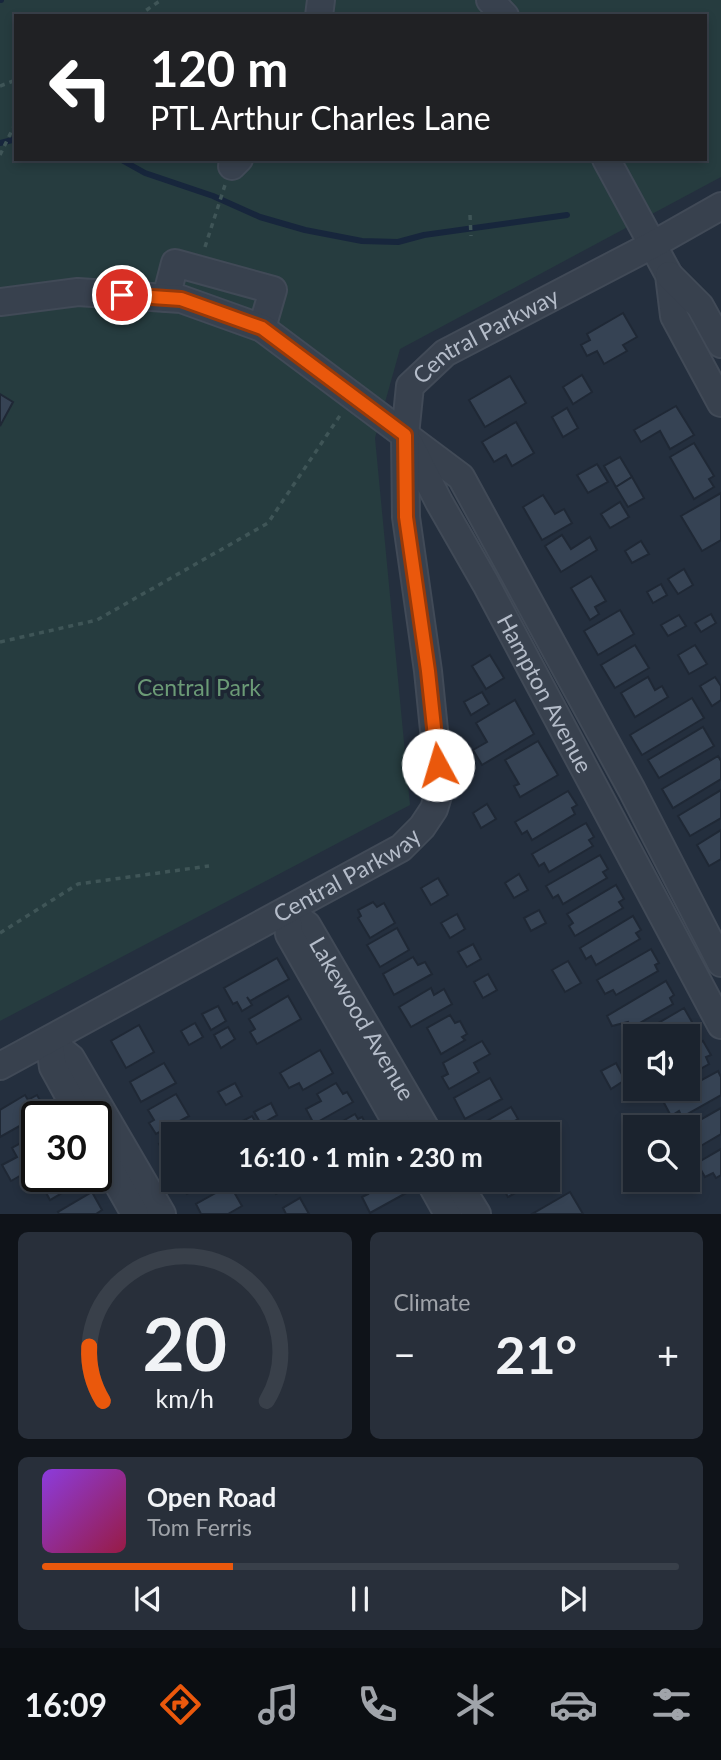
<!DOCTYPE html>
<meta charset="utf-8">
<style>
:root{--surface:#1b232e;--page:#282f3a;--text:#f1f3f6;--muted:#a0a4aa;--line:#39404a;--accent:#ea580c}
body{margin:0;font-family:Lato,sans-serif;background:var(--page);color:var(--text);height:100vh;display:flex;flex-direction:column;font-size:26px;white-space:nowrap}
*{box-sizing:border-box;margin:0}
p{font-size:23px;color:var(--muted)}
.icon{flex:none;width:38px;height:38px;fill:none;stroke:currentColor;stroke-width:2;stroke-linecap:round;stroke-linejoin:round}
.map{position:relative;height:1214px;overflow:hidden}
.details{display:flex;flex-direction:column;gap:18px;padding:18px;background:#0f1319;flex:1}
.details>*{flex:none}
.guide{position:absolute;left:14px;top:14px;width:693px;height:147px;border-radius:0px;box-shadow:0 4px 10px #0003,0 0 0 2px var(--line);background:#202124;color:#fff;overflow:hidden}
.buttons{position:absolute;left:623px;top:1024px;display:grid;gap:14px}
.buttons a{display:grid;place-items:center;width:77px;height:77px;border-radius:0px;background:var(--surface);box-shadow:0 4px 10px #0003,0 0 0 2px var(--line);font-size:35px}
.speed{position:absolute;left:21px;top:1101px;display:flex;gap:14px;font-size:35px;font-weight:700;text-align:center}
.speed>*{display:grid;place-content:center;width:91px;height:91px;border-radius:50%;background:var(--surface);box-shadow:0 4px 10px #0003,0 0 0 2px var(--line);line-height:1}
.speed .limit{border:4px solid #111;border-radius:10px;background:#fff;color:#111}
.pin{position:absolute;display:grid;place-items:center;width:60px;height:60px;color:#fff;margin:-30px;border:4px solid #fff;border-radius:50%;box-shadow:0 2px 7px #0007}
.me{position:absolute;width:77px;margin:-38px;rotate:354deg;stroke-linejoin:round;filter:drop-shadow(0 0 5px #0008)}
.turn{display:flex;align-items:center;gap:24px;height:147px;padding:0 21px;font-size:32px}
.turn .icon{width:91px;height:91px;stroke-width:2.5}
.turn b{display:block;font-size:49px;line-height:60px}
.big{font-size:52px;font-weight:700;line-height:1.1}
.details .card{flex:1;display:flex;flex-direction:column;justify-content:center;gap:10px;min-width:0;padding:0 24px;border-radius:10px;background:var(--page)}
.details .dial{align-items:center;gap:0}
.dial svg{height:182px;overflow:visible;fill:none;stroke:var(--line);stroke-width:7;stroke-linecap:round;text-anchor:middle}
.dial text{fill:var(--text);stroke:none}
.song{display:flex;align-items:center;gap:21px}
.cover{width:84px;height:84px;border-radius:10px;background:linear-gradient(135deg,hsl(270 70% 55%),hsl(340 70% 35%))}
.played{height:7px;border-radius:4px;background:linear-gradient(90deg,var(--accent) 30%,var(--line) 30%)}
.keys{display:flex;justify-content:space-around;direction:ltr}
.heat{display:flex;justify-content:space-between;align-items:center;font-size:38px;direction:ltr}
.details .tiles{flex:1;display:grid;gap:18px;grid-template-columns:1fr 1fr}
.card:last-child{grid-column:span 2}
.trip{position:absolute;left:161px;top:1122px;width:399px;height:70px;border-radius:0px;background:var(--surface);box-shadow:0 4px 10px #0003,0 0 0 2px var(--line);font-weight:700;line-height:70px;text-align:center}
.tab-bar{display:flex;height:112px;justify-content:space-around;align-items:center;background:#0b0e12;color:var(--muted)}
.tab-bar .icon{width:49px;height:49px}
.tab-bar .current{color:var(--accent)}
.tab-bar b{font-size:32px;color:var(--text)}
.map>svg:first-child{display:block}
</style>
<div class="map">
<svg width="721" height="1214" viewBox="0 0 721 1214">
<rect width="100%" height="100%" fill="#242f3e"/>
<path fill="#263c3f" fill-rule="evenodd" d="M0,0H721V177L400,349L375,438L410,805L0,1021ZM16,16H705V159H16Z"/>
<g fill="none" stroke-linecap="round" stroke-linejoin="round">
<g stroke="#17263c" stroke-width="6">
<polyline points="0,0 1,0"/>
<polyline points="0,143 16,139"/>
<polyline points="120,159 145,173 213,196 260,217 305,230 362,241 398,242 424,235 567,215"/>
</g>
</g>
<g fill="#364354" stroke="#1f2835" stroke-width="2">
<polygon points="623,313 637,337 623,345 627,351 604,364 597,351 587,356 581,345 590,340 587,334"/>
<polygon points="582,375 592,392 573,404 563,387"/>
<polygon points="510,376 526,403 485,427 469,400"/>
<polygon points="0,394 13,402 0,426"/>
<polygon points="676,406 694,435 670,449 660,431 641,442 634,430"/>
<polygon points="567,408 578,428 563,437 552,417"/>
<polygon points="516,422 534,453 512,466 506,455 494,462 482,442"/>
<polygon points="694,443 714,476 709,479 714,487 694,499 670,457"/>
<polygon points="620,457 632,477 616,487 604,466"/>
<polygon points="597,464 608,482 588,493 577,475"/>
<polygon points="632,477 644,498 628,507 616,487"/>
<polygon points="721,493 721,540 702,551 681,516"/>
<polygon points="543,495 555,514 564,509 572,523 542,540 523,507"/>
<polygon points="620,502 629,517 610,528 601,514"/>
<polygon points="562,535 571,549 590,537 597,550 561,572 545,546"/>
<polygon points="641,541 649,554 632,563 625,551"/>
<polygon points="684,569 693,585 678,594 668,579"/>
<polygon points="591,576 606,601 595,607 599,614 590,620 571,588"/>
<polygon points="661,584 667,595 653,603 647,592"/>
<polygon points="620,610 634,634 598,655 584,631"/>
<polygon points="711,614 716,623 701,632 695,623"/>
<polygon points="679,615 686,626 668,636 661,625"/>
<polygon points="635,645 649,668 615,688 601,665"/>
<polygon points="695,645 707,664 689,674 678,655"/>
<polygon points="490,655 504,678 486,689 472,666"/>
<polygon points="648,677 655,690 662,686 668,697 635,717 621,693"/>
<polygon points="715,677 721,686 721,700 712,706 700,686"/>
<polygon points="482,692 489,704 471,715 464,702"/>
<polygon points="692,698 704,718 642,755 630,735"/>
<polygon points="515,700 534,734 482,765 473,750 487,742 476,723"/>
<polygon points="703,727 714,746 659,778 648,760"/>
<polygon points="538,741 558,775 520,797 514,786 519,784 505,760"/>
<polygon points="718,756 721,761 721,779 673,808 662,789"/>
<polygon points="721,790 721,818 690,836 678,816"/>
<polygon points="568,791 577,805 572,808 575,814 532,840 527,831 522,834 515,822"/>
<polygon points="487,804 496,819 481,828 473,813"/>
<polygon points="586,823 594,837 589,840 593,846 549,872 544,863 539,866 532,854"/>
<polygon points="721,830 721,859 709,866 697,845"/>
<polygon points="600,855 608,869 603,872 607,878 563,904 558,895 553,898 546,886"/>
<polygon points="519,874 528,890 514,898 505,883"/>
<polygon points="438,878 448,895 431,905 421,888"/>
<polygon points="616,885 624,899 619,902 623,908 575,936 569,926 573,923 567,914"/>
<polygon points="373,902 377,907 384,903 395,923 370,938 358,918 361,916 358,910"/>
<polygon points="539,910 546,923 531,931 524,918"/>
<polygon points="457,914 465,929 450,938 441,923"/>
<polygon points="633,916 641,930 636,933 640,939 596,965 591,956 586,959 580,948"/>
<polygon points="397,928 409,950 380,967 367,945"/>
<polygon points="473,944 481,959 467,967 458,952"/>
<polygon points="651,949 659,963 655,965 658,971 616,995 613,990 605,994 597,980"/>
<polygon points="413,957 418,965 425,962 432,974 394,995 383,974"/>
<polygon points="277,958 289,979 250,1001 247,997 252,1005 242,1011 237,1002 233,1004 224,988"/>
<polygon points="568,961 581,983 565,992 552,970"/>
<polygon points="488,974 497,990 483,998 474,982"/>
<polygon points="666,981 674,995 670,998 673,1004 631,1028 628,1022 612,1026 607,1016"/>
<polygon points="431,988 434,995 444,989 452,1004 411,1027 399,1007"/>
<polygon points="288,996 301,1019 257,1044 250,1032 255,1029 249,1019"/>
<polygon points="218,1006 226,1021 211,1030 202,1014"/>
<polygon points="684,1008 692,1022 688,1025 691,1031 682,1036 636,1036"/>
<polygon points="450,1015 455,1023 460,1021 467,1034 462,1037 465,1040 441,1054 427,1028"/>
<polygon points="195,1023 203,1037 189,1045 181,1031"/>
<polygon points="139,1025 154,1052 126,1068 111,1041"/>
<polygon points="228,1027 235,1039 221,1048 214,1035"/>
<polygon points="482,1041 490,1054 474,1063 479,1072 449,1089 442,1077 448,1074 443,1063"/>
<polygon points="703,1041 711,1055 706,1057 709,1064 688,1076 688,1050"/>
<polygon points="320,1050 333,1073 303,1090 299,1083 289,1088 280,1073"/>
<polygon points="164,1063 176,1083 141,1102 130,1082"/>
<polygon points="616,1063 625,1080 611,1089 601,1071"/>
<polygon points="718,1071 721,1077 721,1095 682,1117 679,1111 671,1116 663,1101"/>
<polygon points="490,1078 502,1099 465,1119 454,1098"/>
<polygon points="235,1083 242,1096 226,1105 218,1092"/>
<polygon points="336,1083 343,1094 347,1092 353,1102 314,1124 306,1109 321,1101 317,1094"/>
<polygon points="176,1094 189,1116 156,1134 149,1123 154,1120 148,1110"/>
<polygon points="25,1095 28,1100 37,1095 46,1111 0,1137 0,1110"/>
<polygon points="271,1103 277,1115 261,1124 254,1112"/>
<polygon points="511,1107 518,1119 511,1123 514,1128 504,1134 474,1134 471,1130"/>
<polygon points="721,1108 721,1134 699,1147 696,1142 688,1146 688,1127"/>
<polygon points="355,1114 358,1119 362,1117 367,1126 363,1128 366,1134 325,1134 324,1132"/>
<polygon points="252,1116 259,1128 249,1134 243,1134 237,1124"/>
<polygon points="199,1122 206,1134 177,1134"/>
<polygon points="37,1134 37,1166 11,1181 2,1165 17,1157 12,1148"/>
<polygon points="173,1136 173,1162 170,1164 159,1144"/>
<polygon points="721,1149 721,1175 716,1178 713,1173 705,1177 697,1163"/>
<polygon points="45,1176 86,1176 87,1178 50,1200 42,1185 48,1181"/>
<polygon points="179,1180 211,1180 187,1194"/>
<polygon points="281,1180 294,1180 296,1183 276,1194 271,1185"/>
<polygon points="379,1180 401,1180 408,1192 370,1213 362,1197 368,1194 364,1188"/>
<polygon points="505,1180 538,1180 508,1197 500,1183"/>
<polygon points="230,1185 242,1206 228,1214 201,1214 196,1204"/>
<polygon points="92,1192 102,1210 96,1214 59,1214 58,1212"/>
<polygon points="570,1192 583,1214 532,1214"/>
<polygon points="300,1198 309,1214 286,1214 283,1208"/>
</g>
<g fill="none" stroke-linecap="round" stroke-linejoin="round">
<defs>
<g id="minor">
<polyline points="490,0 505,16"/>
<polyline points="319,16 321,0"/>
<polyline points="606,159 669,275 674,316 721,403"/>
<polyline points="232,166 239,159"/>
<polyline points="669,275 700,306 721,344"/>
<polyline points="166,298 175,263 273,290 262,328"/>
<polyline points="0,302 78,292 181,299 262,328 461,477 632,790 721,963"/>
<path id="s1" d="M409,443L439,502L486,584L721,1025"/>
<path id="s2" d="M287,911L307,925L429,1134"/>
<polyline points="287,911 289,934 403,1134"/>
<polyline points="49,1040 71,1058 162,1214"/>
<polyline points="49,1040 53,1067 80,1116"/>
<path id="s3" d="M0,1066L401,848L422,827L434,809L440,789L428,671L406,517L405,435L410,386L445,353L654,244L721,206"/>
<polyline points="96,1145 135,1214"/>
<polyline points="429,1180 448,1214"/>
<polyline points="456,1180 477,1214"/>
</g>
</defs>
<use href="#minor" stroke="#414a57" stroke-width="30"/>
<g stroke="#3f5557" stroke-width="3.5" stroke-dasharray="5 5" stroke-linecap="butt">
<polyline points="138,16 161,0"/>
<polyline points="0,86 16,80"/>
<polyline points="0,155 16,122"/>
<polyline points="470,215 471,236"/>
<polyline points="205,247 225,185"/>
<polyline points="0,642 97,620 268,523 341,414"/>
<polyline points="0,933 78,884 209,866"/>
</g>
<use href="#minor" stroke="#38414e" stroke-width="26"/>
</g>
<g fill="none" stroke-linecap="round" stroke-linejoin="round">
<defs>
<polyline id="route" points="122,295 181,299 262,328 405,435 406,517 428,671 438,765"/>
</defs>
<use href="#route" stroke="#983908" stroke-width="18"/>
<use href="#route" stroke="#ea580c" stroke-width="12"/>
</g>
<g text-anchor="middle" stroke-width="7" stroke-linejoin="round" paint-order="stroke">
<g font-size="23" fill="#b4bcc9" stroke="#1d2633">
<text dy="8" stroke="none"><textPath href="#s3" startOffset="1026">Central Parkway</textPath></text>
<text dy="8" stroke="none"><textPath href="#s1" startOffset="285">Hampton Avenue</textPath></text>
<text dy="8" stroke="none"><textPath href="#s3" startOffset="396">Central Parkway</textPath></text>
<text dy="8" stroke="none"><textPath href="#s2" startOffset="133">Lakewood Avenue</textPath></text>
</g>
<g font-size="23" fill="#6b9a76" stroke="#1d2633">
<text x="199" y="696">Central Park</text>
</g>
</g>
</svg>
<div class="buttons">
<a><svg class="icon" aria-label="sound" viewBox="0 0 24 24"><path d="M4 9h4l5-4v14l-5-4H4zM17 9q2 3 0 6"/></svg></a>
<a><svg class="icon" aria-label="search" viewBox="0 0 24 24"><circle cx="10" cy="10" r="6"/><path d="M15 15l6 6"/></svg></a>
</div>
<div class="speed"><div class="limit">30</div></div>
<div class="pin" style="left:122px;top:295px;background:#d93025"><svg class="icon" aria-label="arrive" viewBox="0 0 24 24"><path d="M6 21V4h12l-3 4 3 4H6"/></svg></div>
<svg class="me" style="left:438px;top:765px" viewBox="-20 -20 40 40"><circle r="19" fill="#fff"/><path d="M0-13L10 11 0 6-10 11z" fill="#ea580c"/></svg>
<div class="trip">16:10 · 1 min · 230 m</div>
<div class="guide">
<div class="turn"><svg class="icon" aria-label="left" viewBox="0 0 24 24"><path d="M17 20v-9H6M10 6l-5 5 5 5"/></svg><div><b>120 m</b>PTL Arthur Charles Lane</div></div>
</div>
</div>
<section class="details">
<div class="tiles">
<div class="card dial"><svg viewBox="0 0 100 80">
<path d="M14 69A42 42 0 1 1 86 69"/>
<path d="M14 69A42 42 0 0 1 8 45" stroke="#ea580c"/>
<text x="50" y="56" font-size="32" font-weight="700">20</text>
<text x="50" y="72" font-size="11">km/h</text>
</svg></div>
<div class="card"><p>Climate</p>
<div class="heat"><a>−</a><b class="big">21°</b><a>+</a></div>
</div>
<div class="card">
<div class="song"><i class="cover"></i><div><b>Open Road</b><p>Tom Ferris</p></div></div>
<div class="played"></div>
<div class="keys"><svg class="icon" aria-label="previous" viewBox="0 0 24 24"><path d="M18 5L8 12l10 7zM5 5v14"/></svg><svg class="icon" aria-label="pause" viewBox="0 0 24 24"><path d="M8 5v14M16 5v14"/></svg><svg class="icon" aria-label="next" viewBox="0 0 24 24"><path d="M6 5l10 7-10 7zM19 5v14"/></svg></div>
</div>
</div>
</section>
<nav class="tab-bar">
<b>16:09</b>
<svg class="icon current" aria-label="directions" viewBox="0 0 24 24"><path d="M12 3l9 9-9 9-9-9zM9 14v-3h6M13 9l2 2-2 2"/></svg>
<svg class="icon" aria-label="music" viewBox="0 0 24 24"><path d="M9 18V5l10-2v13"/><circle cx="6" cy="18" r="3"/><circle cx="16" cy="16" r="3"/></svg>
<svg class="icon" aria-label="phone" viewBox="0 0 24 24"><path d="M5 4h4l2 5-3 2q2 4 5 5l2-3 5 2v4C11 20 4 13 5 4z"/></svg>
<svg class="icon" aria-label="climate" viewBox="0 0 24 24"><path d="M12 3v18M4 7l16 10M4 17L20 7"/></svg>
<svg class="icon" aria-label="car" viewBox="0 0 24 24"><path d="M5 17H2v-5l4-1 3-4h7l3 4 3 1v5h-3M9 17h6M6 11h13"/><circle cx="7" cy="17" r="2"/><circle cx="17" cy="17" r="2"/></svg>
<svg class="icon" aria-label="filters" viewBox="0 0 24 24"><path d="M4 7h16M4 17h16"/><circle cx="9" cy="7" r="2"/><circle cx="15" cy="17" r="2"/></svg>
</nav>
